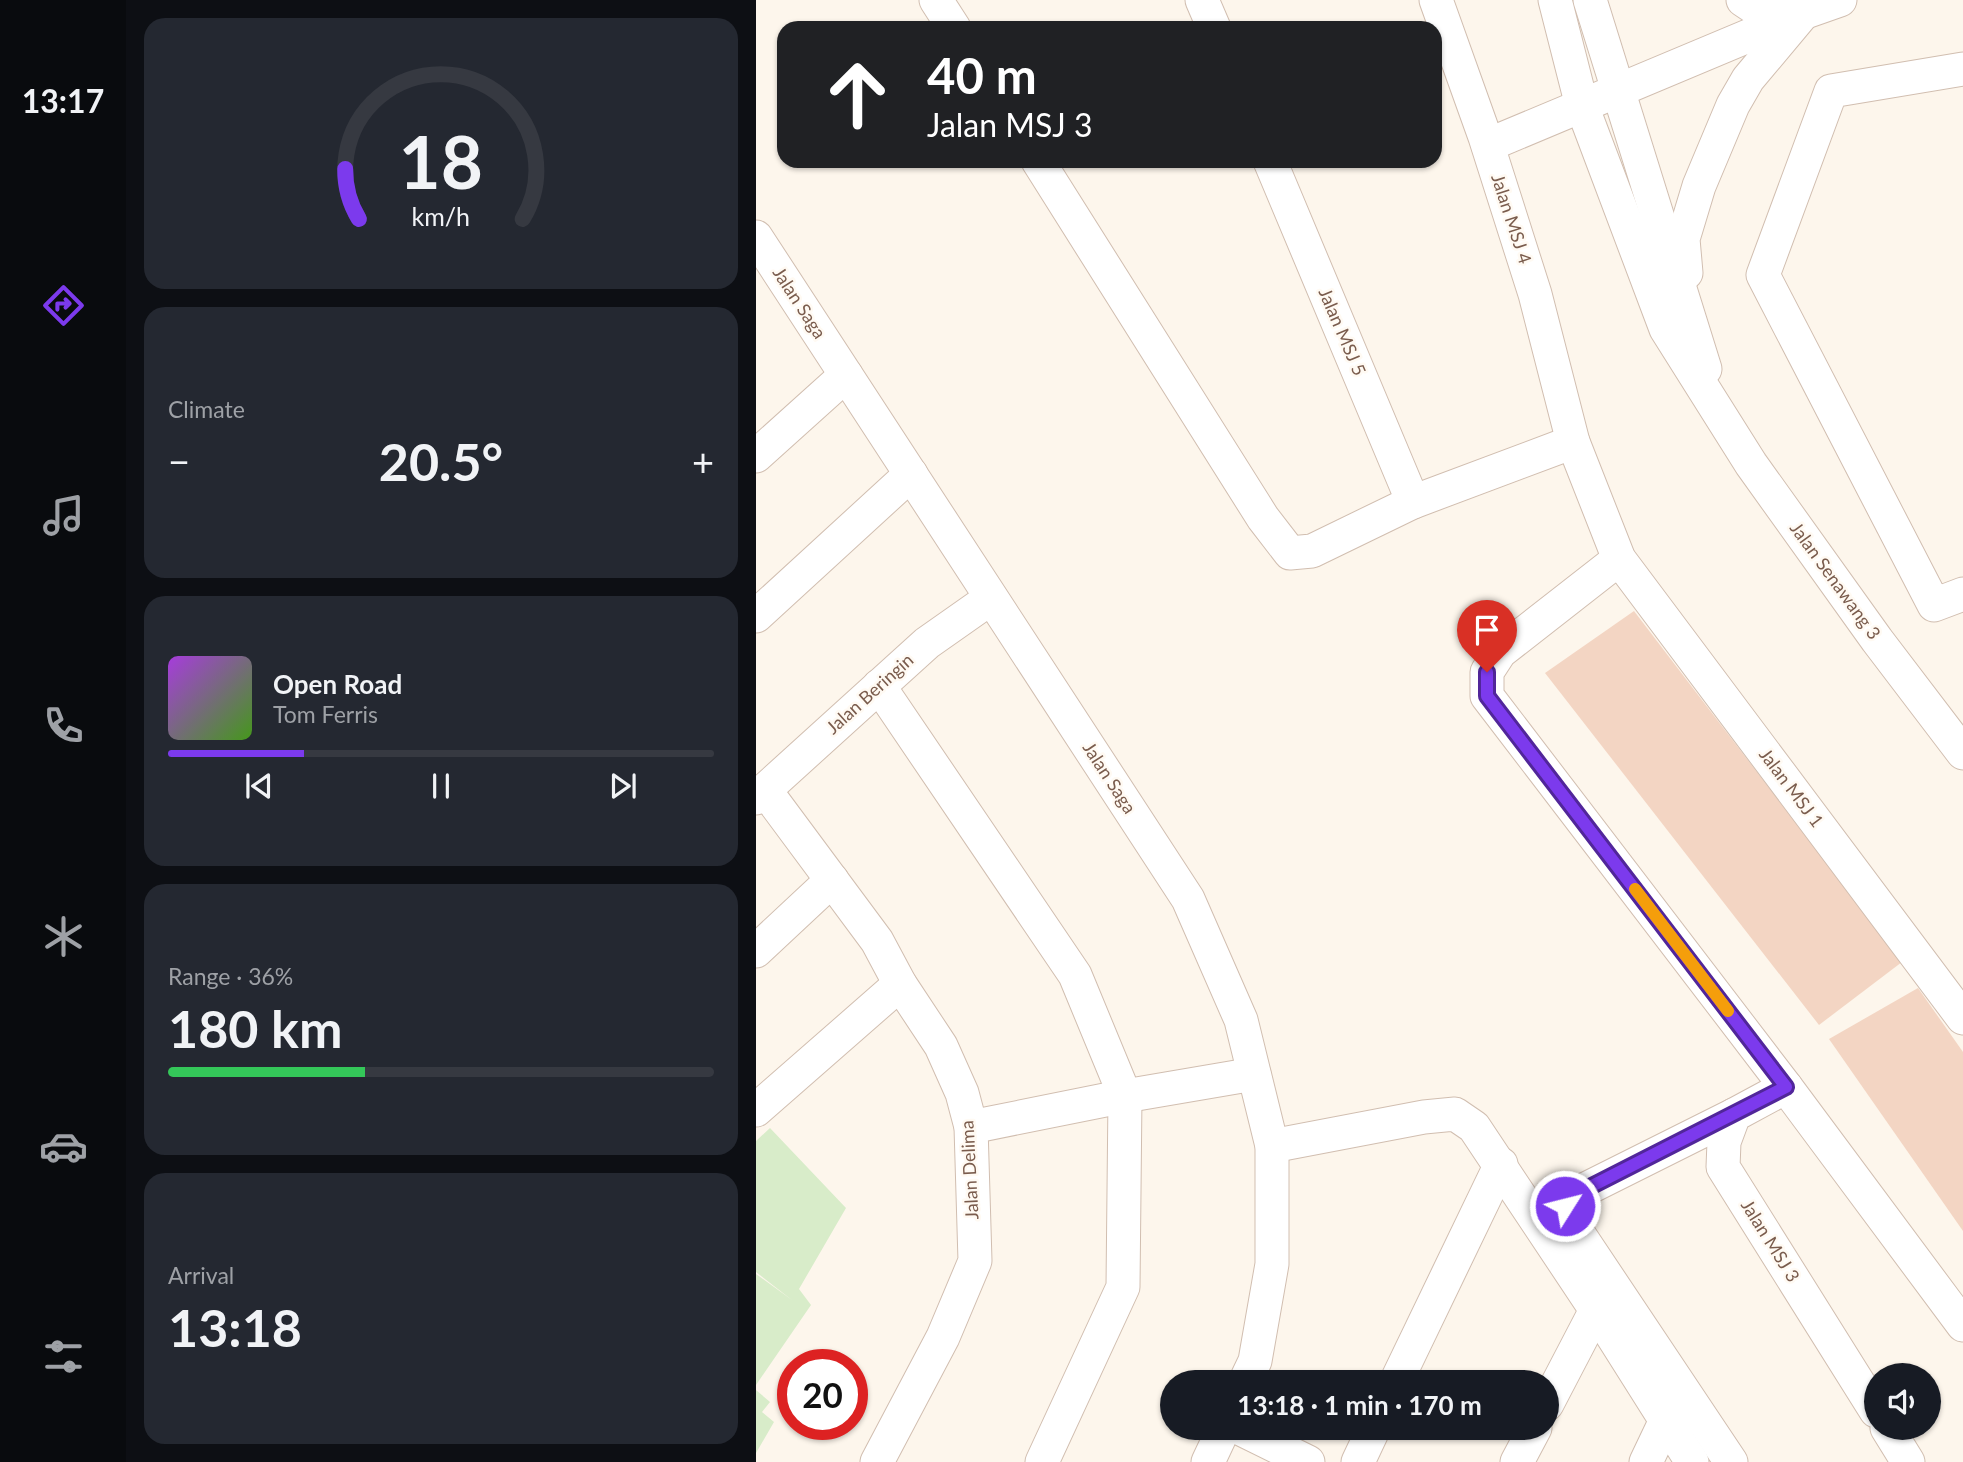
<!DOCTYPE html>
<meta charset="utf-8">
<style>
:root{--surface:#171b24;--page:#242831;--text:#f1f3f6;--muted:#9ea1a6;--line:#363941;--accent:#7c3aed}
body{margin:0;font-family:Lato,sans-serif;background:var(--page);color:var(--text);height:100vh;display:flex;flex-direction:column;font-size:26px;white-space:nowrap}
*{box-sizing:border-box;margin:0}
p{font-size:23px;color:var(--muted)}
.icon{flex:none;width:38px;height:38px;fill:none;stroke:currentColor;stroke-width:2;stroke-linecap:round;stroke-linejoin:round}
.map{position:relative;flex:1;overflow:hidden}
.panel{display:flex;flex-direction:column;gap:18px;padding:18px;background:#0d0f14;width:630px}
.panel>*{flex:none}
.hud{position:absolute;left:21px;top:21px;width:665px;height:147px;border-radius:21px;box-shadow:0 2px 5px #0004;background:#202124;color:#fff;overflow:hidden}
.tools{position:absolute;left:1108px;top:1363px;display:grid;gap:14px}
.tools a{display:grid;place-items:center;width:77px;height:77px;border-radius:50%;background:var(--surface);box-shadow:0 2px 5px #0004;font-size:35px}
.speed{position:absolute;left:21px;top:1349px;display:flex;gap:14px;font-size:35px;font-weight:700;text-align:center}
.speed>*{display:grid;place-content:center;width:91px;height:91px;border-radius:50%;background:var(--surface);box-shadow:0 2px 5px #0004;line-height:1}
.speed .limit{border:10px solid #d22;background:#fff;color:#111}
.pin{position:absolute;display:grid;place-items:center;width:60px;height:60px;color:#fff;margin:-72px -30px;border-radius:50% 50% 50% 0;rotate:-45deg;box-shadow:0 0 7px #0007}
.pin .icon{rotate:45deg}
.me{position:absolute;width:77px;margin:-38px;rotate:54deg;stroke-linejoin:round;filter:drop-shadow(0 0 5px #0008)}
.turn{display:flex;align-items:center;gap:24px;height:147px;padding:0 35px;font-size:32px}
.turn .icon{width:91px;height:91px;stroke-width:2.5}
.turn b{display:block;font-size:49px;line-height:60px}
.big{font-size:52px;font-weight:700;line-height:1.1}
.panel .widget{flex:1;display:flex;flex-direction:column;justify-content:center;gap:10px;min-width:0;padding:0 24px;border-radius:21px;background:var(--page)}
.panel .dial{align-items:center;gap:0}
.dial svg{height:182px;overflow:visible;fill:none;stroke:var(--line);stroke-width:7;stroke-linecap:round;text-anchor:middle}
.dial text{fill:var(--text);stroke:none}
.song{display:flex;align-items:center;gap:21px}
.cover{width:84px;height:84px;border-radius:10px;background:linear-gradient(135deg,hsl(280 70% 55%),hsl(100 70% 35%))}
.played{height:7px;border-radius:4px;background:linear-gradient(90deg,var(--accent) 25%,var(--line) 25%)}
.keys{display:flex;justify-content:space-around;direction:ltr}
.heat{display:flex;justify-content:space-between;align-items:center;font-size:38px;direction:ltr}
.charge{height:10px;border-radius:5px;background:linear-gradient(90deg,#34c759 36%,var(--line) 0)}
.trip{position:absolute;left:404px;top:1370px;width:399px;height:70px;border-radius:35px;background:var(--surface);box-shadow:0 2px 5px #0004;font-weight:700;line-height:70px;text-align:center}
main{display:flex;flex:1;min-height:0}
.tabs{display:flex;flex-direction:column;width:126px;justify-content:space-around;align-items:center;background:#090b0e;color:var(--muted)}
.tabs .icon{width:49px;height:49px}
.tabs .current{color:var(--accent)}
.tabs b{font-size:32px;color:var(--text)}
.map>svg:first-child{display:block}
</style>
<main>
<nav class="tabs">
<b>13:17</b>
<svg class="icon current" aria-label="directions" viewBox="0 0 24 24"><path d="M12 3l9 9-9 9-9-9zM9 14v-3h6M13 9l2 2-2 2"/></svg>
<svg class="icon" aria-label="music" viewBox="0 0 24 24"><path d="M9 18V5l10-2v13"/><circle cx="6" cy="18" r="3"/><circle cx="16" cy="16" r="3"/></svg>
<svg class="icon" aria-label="phone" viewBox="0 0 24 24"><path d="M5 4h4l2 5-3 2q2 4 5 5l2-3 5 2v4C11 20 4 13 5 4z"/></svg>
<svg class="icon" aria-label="climate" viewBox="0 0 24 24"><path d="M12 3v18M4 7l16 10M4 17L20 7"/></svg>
<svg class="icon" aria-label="car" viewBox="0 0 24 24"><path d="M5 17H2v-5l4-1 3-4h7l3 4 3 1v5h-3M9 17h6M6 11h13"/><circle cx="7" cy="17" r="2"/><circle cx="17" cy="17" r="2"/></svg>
<svg class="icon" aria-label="filters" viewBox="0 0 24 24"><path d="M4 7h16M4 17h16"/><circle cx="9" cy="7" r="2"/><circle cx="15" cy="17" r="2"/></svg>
</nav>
<section class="panel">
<div class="widget dial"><svg viewBox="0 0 100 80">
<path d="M14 69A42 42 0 1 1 86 69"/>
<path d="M14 69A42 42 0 0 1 8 47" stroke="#7c3aed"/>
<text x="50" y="56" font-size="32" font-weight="700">18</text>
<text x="50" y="72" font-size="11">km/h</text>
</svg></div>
<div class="widget"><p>Climate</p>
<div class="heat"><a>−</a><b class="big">20.5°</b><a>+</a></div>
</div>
<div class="widget">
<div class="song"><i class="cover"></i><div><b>Open Road</b><p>Tom Ferris</p></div></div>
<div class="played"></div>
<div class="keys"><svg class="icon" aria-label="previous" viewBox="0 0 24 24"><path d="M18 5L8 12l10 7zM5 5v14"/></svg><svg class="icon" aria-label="pause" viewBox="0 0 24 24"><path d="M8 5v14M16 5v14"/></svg><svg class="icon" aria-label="next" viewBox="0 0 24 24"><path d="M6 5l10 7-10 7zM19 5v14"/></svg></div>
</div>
<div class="widget"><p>Range · 36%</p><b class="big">180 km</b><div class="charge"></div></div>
<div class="widget"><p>Arrival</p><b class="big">13:18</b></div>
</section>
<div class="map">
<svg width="1207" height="1462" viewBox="0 0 1207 1462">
<rect width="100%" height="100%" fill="#fdf6ec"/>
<g fill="#d8ecc9">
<polygon points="14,1128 90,1208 43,1289 55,1305 0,1385 0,1274 36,1300 0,1272 0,1141"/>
<polygon points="0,1390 14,1402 6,1412 18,1422 0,1453"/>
</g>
<g fill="#f3d5c3">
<polygon points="878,611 1146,962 1063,1025 789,673"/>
<polygon points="1162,988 1207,1052 1207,1231 1073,1039"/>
</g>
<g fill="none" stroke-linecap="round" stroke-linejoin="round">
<defs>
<g id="minor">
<polyline points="180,0 198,28"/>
<polyline points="446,0 458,28"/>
<polyline points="680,0 729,137 779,294 817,442 863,559 1207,1018"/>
<polyline points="799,0 826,106 910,329 995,464 1121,640 1207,753"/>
<polyline points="834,0 949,369"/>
<polyline points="987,0 999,8 1045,13"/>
<polyline points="1207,69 1075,91 1007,275 1178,605 1207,594"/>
<polyline points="732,145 1047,13 1084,0"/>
<polyline points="282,161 507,518 534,553 556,551 657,502 817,442"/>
<polyline points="514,161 657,502"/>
<polyline points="0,237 432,899 485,1020 516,1146 516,1264 499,1361 489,1382"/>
<polyline points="930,273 927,239 943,186 977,105 992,79 1044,17"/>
<polyline points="0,456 90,375"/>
<polyline points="863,559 744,652 731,672 731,696 1030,1087 1207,1325"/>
<polyline points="0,616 155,474"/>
<polyline points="123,686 319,975 369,1096 367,1287 286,1462"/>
<polyline points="9,790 121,941 144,984 185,1046 206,1093 215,1127 219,1261 187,1337 121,1462"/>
<polyline points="0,798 171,643 235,598"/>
<polyline points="0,951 76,880"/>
<polyline points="1030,1087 978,1115 968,1142 967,1167 1120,1411"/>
<polyline points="0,1110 144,984"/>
<polyline points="215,1127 369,1096 498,1074"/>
<polyline points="516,1146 668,1117 699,1114 718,1127 840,1310 936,1462"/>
<polyline points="640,1382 745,1164"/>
<polyline points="791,1404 840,1310"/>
<polyline points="483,1428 552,1462"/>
<polyline points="1131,1428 1152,1462"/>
<polyline points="452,1462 468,1428"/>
<polyline points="602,1462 618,1428"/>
<polyline points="761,1462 779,1428"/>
<polyline points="890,1462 910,1420"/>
<polyline points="975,1462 816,1224 809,1206 826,1191 978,1115"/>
</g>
</defs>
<use href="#minor" stroke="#d1beb0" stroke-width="35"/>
<use href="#minor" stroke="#fff" stroke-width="33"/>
</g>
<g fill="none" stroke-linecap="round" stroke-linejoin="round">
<defs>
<polyline id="route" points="731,672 731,696 1030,1087 826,1191 809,1206"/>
</defs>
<use href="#route" stroke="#51269a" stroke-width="18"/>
<use href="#route" stroke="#7c3aed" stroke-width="12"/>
<polyline stroke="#f59e0b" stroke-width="12" points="879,889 972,1011"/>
</g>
<g text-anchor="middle" stroke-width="5" stroke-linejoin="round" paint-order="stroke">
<g font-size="18" fill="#7a5c4d" stroke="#fffaf3">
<text transform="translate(755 219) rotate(72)" y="6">Jalan MSJ 4</text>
<text transform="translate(43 303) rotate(57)" y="6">Jalan Saga</text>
<text transform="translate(586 332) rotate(67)" y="6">Jalan MSJ 5</text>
<text transform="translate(1079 581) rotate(54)" y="6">Jalan Senawang 3</text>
<text transform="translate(114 694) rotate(-42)" y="6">Jalan Beringin</text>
<text transform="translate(353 778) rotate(57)" y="6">Jalan Saga</text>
<text transform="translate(1035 788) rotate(53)" y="6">Jalan MSJ 1</text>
<text transform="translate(214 1170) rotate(-93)" y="6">Jalan Delima</text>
<text transform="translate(1014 1241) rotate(58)" y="6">Jalan MSJ 3</text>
</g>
</g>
</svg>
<div class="tools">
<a><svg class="icon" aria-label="sound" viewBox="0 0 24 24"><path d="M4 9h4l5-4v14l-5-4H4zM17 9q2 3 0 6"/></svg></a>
</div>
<div class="speed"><div class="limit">20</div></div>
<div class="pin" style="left:731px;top:672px;background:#d93025"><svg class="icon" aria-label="arrive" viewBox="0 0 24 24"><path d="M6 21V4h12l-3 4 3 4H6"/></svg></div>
<svg class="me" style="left:809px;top:1206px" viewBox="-20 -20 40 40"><circle r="17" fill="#7c3aed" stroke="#fff" stroke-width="3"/><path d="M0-11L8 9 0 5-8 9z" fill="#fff"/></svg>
<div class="trip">13:18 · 1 min · 170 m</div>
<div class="hud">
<div class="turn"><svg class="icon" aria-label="ahead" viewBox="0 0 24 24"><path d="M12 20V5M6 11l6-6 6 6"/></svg><div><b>40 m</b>Jalan MSJ 3</div></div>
</div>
</div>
</main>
